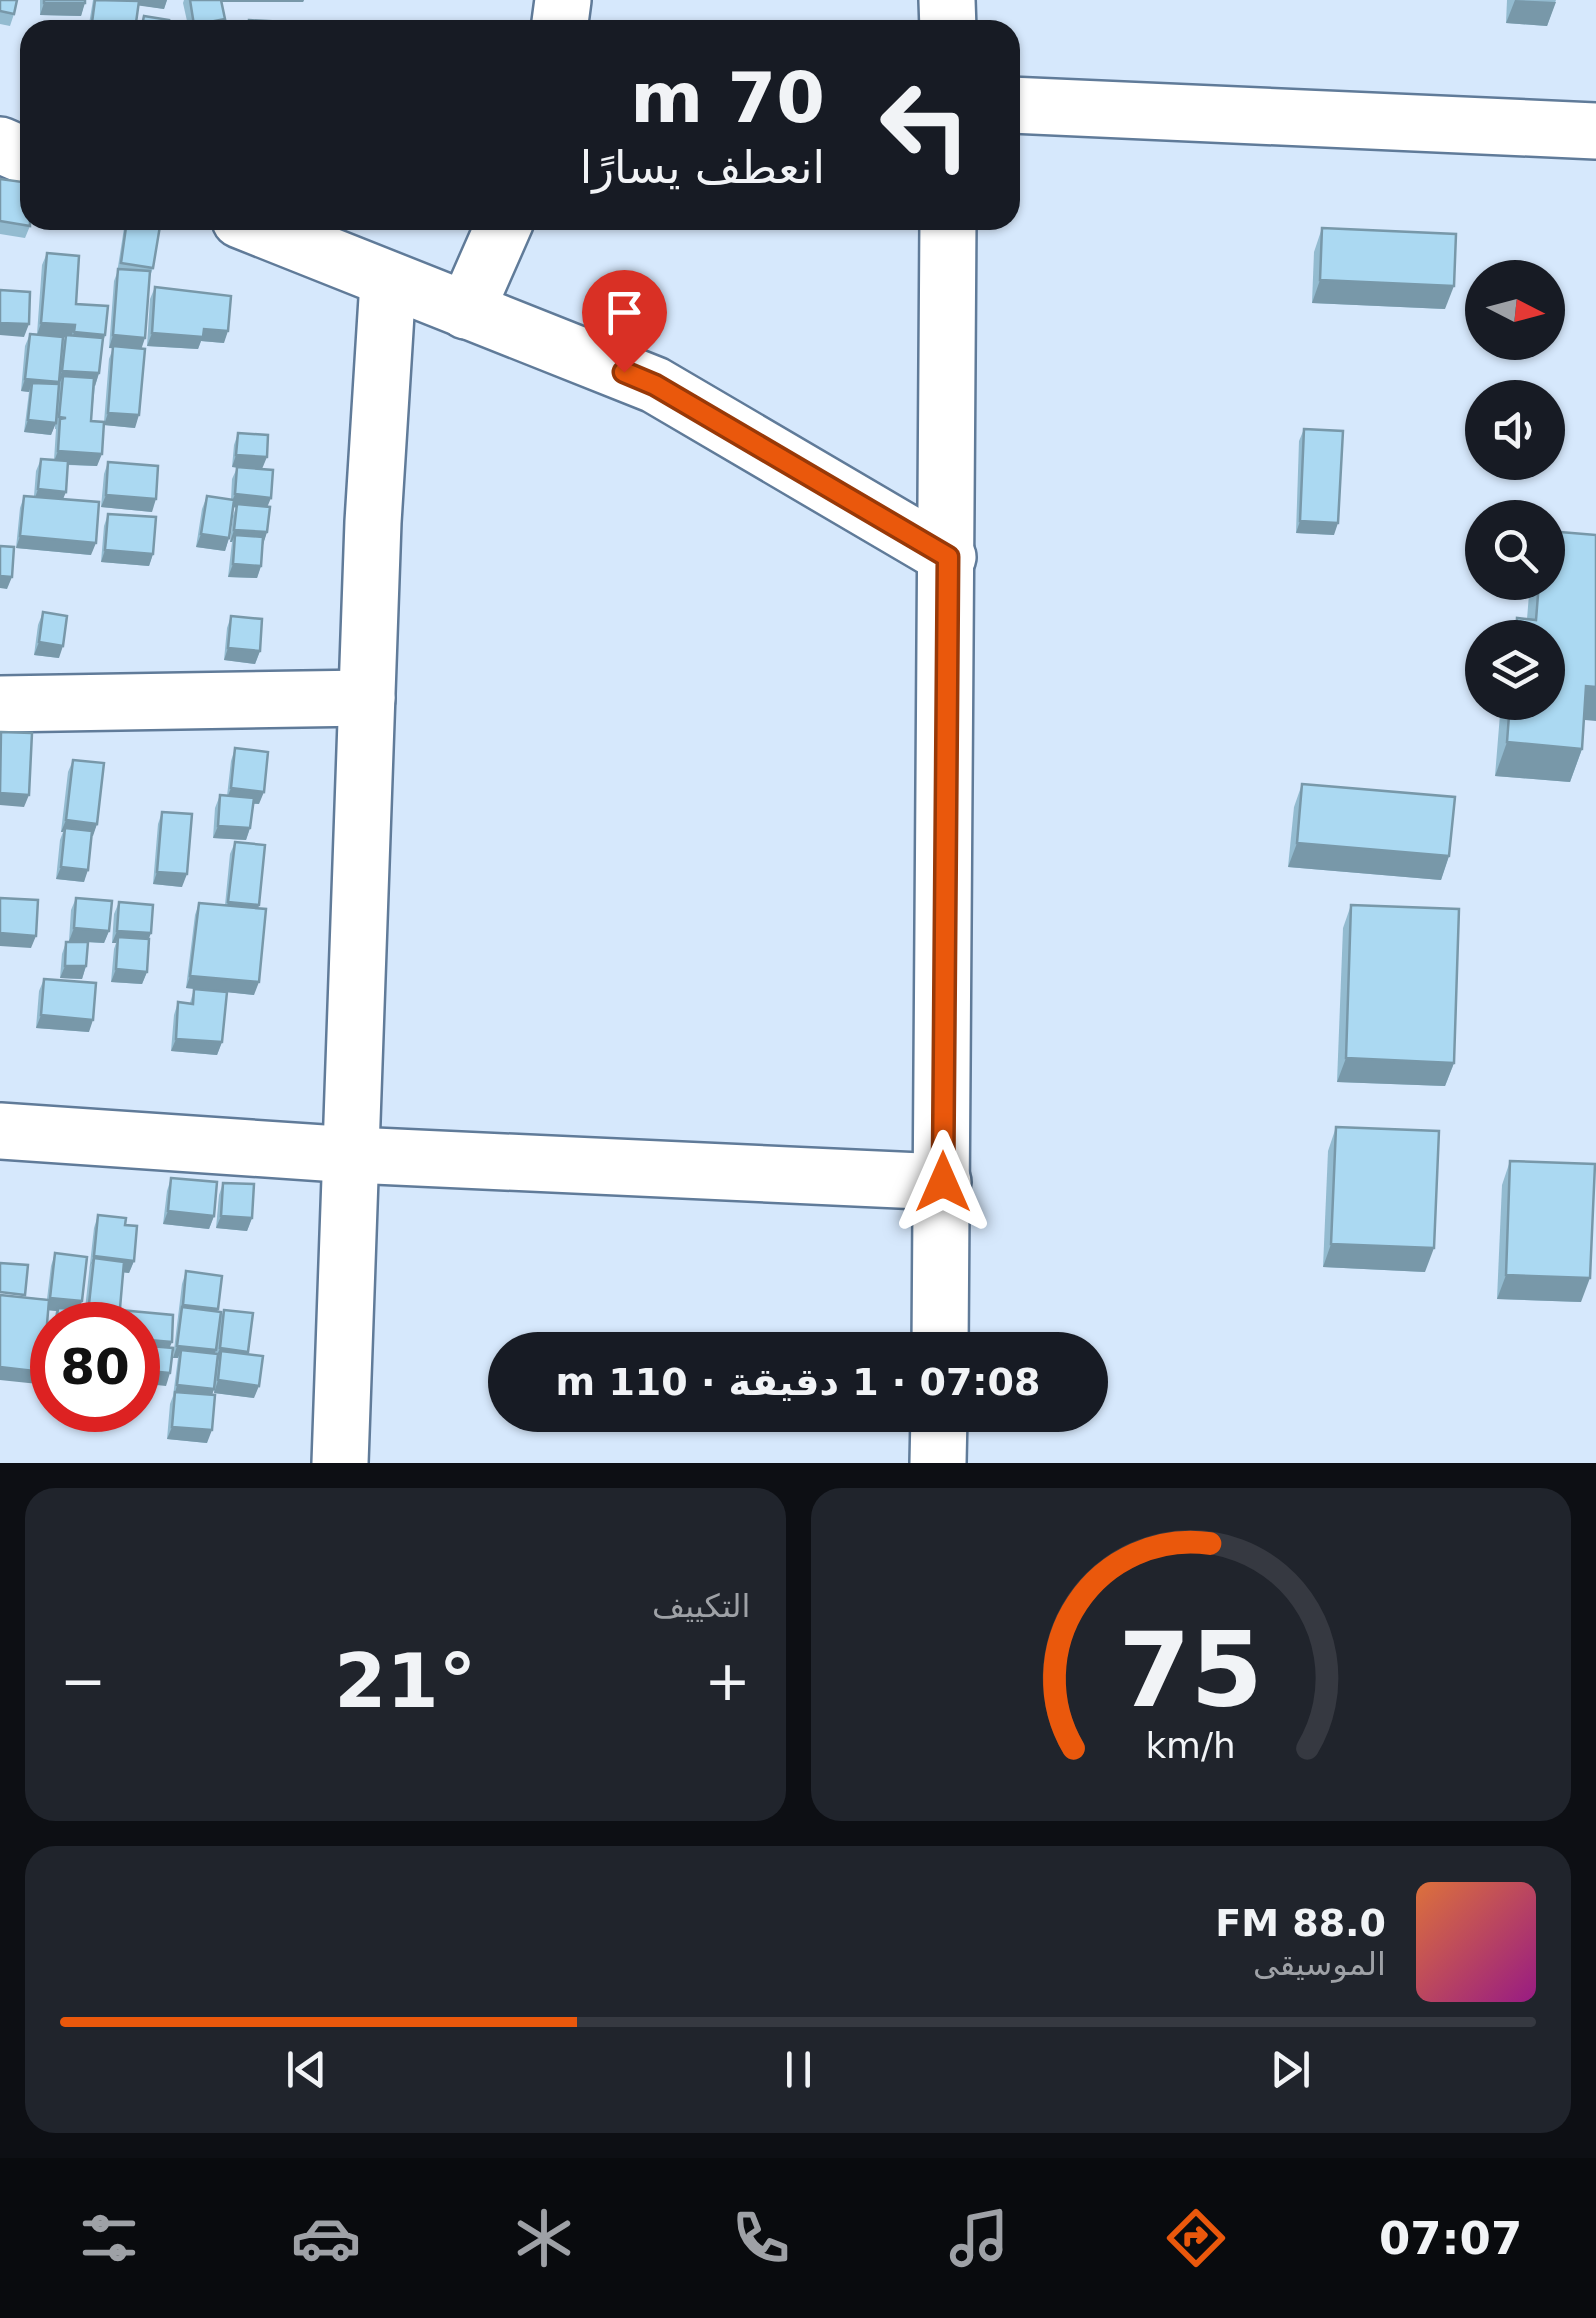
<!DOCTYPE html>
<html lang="ar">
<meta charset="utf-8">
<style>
:root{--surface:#171b24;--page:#20242c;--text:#f1f3f6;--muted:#9ea1a6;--line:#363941;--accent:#ea580c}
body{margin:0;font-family:"DejaVu Sans",Vazirmatn,sans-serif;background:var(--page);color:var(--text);direction:rtl;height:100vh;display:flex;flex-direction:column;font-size:38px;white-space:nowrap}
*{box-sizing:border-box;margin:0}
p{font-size:32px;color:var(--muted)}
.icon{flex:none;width:55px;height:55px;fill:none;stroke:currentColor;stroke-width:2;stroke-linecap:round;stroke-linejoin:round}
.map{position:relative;height:1463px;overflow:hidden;direction:ltr}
.details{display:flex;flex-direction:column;gap:25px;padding:25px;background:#0d0f14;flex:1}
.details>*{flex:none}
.top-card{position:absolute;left:20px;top:20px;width:1000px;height:210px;border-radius:30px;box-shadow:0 2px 8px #0004;direction:rtl;background:#171b24;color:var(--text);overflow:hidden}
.needle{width:65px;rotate:96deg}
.buttons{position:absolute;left:1465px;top:260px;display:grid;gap:20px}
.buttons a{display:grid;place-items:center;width:100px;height:100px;border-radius:50%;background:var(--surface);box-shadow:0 2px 8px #0004;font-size:50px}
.speed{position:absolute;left:30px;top:1302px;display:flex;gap:20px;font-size:50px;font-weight:700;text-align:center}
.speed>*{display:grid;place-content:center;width:130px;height:130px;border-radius:50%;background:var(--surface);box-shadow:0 2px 8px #0004;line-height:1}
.speed .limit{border:15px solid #d22;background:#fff;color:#111}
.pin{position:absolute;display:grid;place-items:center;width:85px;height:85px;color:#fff;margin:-102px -42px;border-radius:50% 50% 50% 0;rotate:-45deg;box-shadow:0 0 10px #0007}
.pin .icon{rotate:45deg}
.me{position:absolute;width:110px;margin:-55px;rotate:0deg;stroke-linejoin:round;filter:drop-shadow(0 0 8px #0008)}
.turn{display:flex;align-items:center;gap:35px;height:210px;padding:0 30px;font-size:45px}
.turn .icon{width:130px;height:130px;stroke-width:2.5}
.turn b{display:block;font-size:70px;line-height:85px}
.big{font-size:75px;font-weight:800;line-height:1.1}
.details .widget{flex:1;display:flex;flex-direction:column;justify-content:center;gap:15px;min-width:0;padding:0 35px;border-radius:30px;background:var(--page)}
.details .dial{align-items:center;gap:0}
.dial svg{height:260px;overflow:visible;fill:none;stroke:var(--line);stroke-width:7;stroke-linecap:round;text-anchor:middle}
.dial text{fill:var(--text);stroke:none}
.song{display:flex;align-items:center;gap:30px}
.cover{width:120px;height:120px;border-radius:15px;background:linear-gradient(135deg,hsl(20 70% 55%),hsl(310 70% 35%))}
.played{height:10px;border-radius:5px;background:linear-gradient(90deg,var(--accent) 35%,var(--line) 35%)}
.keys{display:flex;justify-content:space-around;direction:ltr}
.heat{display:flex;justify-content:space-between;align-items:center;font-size:55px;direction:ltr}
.details .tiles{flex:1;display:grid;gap:25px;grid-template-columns:1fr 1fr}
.widget:last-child{grid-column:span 2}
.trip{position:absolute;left:488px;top:1332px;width:620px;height:100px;border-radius:50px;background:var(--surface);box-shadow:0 2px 8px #0004;font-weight:800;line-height:100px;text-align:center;direction:rtl}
.dock{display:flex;height:160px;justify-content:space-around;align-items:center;background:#090b0e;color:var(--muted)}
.dock .icon{width:70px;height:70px}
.dock .active{color:var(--accent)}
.dock b{font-size:45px;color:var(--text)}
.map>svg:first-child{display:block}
</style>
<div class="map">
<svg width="1596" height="1463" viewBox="0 0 1596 1463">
<rect width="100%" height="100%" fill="#d6e8fc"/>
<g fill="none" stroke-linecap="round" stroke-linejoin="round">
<defs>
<g id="minor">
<polyline points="559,30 563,0"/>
<polyline points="1010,105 1596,131"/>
<polyline points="0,145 30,158"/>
<polyline points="240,220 655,385 948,557"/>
<polyline points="466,311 506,220"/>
<polyline points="0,704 367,698"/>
<polyline points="0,1131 353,1155 943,1182"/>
<polyline points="340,1463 373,522 388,282"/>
</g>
<g id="trunk">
<polyline points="947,0 948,30"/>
<polyline points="940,1350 948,220"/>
<polyline points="938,1463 939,1415"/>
</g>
</defs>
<use href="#minor" stroke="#607b99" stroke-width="60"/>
<use href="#trunk" stroke="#607b99" stroke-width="60"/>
<use href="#minor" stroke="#fff" stroke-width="55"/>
<use href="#trunk" stroke="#fff" stroke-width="55"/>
</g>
<g fill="#93bbd0" fill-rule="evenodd">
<polygon points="0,0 14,14 10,26 0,24"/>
<polygon points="40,0 85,0 81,16 40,15"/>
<polygon points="93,0 167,0 164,9 139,5 135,30 88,30"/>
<polygon points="184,0 304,0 303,2 221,2 225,19 221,30 189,30 183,3"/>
<polygon points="1507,0 1556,0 1547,26 1506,23"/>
<polygon points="0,179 30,226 25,238 0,234"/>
<path d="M127,220H161L153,268L149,279L141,348L135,428L104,425L97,466L68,465L63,499L91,555L16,548L20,508L24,496H34L36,471L41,459L54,460L56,429H55V424L51,435L24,432L29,392L21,391L25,346L30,334H37L42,265L47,253L76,304L105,335L102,343L99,373L95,386L91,421L104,422L109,359L113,348H109L114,281L117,273L124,228ZM56,336L65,337L62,346Z"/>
<polygon points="1322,228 1445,309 1312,303 1314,252"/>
<polygon points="155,287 224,343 201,341 198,349 147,346 150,299"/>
<polygon points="1304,429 1334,535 1296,533 1299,441"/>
<polygon points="238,433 262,469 267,507 267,532 263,543 261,566 257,578 228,577 232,542 230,542 233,516 236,507 233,507 229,538 225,551 196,547 202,509 207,496 231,500 232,479 237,468 232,467 234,445"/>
<polygon points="108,462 152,512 101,507 104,474"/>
<polygon points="108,514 153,554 149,566 101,562 104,526"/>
<polygon points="1530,582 1548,582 1584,720 1582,749 1570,782 1495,776 1501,702 1548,702 1527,619"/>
<polygon points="43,612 59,658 34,655 38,625"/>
<polygon points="231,616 260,651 255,664 224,660 227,628"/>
<polygon points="1517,618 1516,638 1510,638"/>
<polygon points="235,748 259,804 253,804 250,828 246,840 213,838 215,808 220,795 227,796 231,761"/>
<polygon points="73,760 97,824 92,836 84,882 56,879 60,840 63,832 61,832 68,772"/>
<polygon points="1302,784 1449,856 1441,880 1288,867 1294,807"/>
<polygon points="162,812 182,887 153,884 158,824"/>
<polygon points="235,842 259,905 254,995 227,992 222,1042 217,1055 171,1051 174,1015 178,1002 190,1003 194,989 186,988 195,915 199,903 225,905 230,854"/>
<polygon points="76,898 109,931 104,943 88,942 86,966 82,979 60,978 62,954 66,942 87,942 69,941 71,910"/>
<polygon points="119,902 151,933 148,939 147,972 142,984 111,982 114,949 116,943 112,943 114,914"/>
<polygon points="1351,905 1454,1063 1445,1086 1337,1082 1343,928"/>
<polygon points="44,979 89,1032 36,1028 39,991"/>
<polygon points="1336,1127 1425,1272 1323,1267 1328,1151"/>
<polygon points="1510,1161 1581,1302 1497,1299 1502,1185"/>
<polygon points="171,1178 214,1216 209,1229 163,1224 167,1191"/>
<polygon points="223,1183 252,1218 247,1231 216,1228 219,1195"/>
<polygon points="98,1215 125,1225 134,1261 129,1273 123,1272 120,1308 115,1320 111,1320 111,1325 53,1325 56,1311 48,1310 43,1372 38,1384 24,1297 47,1299 51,1266 55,1253 82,1301 79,1309 85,1309 94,1228"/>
<polygon points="186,1271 218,1309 217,1312 220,1318 224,1310 248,1352 247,1354 254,1398 214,1393 214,1389 212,1395 207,1443 167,1439 170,1404 173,1396 178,1358 173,1358 182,1284"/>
</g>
<g fill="#7898a9">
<polygon points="114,0 167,0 164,9 113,2"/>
<polygon points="216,0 304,0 303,2 215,2"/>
<polygon points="1515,0 1556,2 1547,26 1506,23"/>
<polygon points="44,3 85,3 81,16 40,15"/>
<polygon points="225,19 221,30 193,30 194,25"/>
<polygon points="1320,280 1454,286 1445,309 1312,303"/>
<polygon points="0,323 29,324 24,337 0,335"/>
<polygon points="41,323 75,325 71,338 37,335"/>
<polygon points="204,329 228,331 224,343 201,341 198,349 147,346 152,333"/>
<polygon points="74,332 105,335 101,348 70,345"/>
<polygon points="113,335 145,338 141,350 109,348"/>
<polygon points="62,371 99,373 95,386 63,376 54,395 32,383 29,392 21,391 25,379 58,382"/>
<polygon points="108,413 139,415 135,428 104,425"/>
<polygon points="28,420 56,423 51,435 24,432"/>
<polygon points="58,451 102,454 97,466 53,464"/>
<polygon points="236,455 267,457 262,469 232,467"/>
<polygon points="38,489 66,492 61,504 34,501"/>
<polygon points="235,494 271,498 266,510 230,507"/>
<polygon points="106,495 156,499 152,512 101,507"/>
<polygon points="1300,521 1338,523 1334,535 1296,533"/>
<polygon points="234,530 267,532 263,545 235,535 232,542 230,542"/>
<polygon points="201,534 229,538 225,551 196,547"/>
<polygon points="20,536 96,543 91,555 16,548"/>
<polygon points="105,550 153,554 149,566 101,562"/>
<polygon points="233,564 261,566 257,578 228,577"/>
<polygon points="0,576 12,577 7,589 0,588"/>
<polygon points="39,642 63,646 59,658 34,655"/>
<polygon points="228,648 260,651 255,664 224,660"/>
<polygon points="1586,686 1596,687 1596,721 1574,719"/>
<polygon points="1507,742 1582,749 1570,782 1495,776"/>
<polygon points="231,788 264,792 259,804 226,801"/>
<polygon points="0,793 29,795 24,807 0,805"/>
<polygon points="66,820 97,824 93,836 64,833 65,828 63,832 61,832"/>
<polygon points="218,826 250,828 246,840 213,838"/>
<polygon points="1297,843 1449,856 1441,880 1288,867"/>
<polygon points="61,867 88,870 84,882 56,879"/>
<polygon points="157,872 187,874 182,887 153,884"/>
<polygon points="228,902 259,905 254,917 224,914"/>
<polygon points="74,928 109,931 104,943 69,941"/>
<polygon points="117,931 151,933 146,946 118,937 116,943 112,943"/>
<polygon points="0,933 36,936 31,948 0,946"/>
<polygon points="65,966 86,966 82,979 60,978"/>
<polygon points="116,969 147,972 142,984 111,982"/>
<polygon points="190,976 259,982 254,995 186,988"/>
<polygon points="41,1015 93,1020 89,1032 36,1028"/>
<polygon points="176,1039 222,1042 217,1055 171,1051"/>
<polygon points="1346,1058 1454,1063 1445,1086 1337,1082"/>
<polygon points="168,1211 214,1216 209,1229 163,1224"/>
<polygon points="221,1216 252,1218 247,1231 216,1228"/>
<polygon points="1331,1244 1434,1248 1425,1272 1323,1267"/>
<polygon points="94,1256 134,1261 129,1273 93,1269 94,1258 89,1269"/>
<polygon points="1506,1275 1590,1278 1581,1302 1497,1299"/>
<polygon points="50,1298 82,1301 78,1313 46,1310"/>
<polygon points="89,1304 120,1308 115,1320 84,1316"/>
<polygon points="183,1305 218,1309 214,1321 182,1307 178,1318"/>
<polygon points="138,1339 172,1342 167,1354 138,1352"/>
<polygon points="177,1346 216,1350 212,1362 181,1350 178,1358 173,1358"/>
<polygon points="220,1348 248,1352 244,1364 221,1351 218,1361 215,1360"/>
<polygon points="0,1367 43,1372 38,1384 0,1380"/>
<polygon points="138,1370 170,1373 166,1386 138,1383"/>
<polygon points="218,1380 259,1386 254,1398 214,1393"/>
<polygon points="177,1385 214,1389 210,1401 175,1393"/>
<polygon points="172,1427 212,1430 207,1443 167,1439"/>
</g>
<g fill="#abd9f2" stroke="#7898a9" stroke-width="2.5">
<polygon points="0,0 17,0 14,14 0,11"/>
<rect x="44" y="0" width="41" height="3"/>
<polygon points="95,0 139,1 135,30 91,30"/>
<polygon points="190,0 221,0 225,19 194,25"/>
<polygon points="144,16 169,20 167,30 141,30"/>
<polygon points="249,20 285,22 284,30 249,30"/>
<polygon points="0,179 30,183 30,226 0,221"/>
<polygon points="127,220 161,220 153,268 121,263"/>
<polygon points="1322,228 1456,234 1454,286 1320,280"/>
<polygon points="47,253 79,256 76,304 108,306 105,335 74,332 75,325 41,323"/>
<polygon points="118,269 150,271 145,338 113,335"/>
<polygon points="155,287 231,296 228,331 204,329 203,337 152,333"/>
<polygon points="0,290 30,292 29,324 0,323"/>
<polygon points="30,334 63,337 59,382 25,379"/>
<polygon points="66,335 103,338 99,373 62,371"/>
<polygon points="113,346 145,349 139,415 108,413"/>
<polygon points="63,376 94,378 91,421 104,422 102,454 58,451 60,419 66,418 59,417"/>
<polygon points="32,383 59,384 56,423 28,420"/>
<polygon points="1304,429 1343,431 1338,523 1300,521"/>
<polygon points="238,433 268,435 267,457 236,455"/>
<polygon points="41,459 68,461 66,492 38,489"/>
<polygon points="108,462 158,466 156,499 106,495"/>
<polygon points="237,467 273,470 271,498 235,494"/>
<polygon points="24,496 99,502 96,543 20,536"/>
<polygon points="207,496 234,500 229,538 201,534"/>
<polygon points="237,504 270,507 267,532 234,530"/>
<polygon points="108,514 156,517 153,554 105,550"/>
<polygon points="1548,531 1596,535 1596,687 1586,686 1582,749 1507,742 1510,702 1548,702 1548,638 1516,638 1517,618 1536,620 1539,582 1548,582"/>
<polygon points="235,535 263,537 261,566 233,564"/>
<polygon points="0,546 14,547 12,577 0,576"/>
<polygon points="43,612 67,616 63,646 39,642"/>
<polygon points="231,616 262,619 260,651 228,648"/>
<polygon points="1,732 32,733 29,795 0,793"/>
<polygon points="235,748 268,752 264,792 231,788"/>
<polygon points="73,760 104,763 97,824 66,820"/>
<polygon points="1302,784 1455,797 1449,856 1297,843"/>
<polygon points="220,795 254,798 250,828 218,826"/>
<polygon points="162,812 192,814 187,874 157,872"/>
<polygon points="65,828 92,831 88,870 61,867"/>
<polygon points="235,842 265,845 259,905 228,902"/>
<polygon points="0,898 38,900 36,936 0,933"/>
<polygon points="76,898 112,901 109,931 74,928"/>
<polygon points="119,902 153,905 151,933 117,931"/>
<polygon points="199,903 266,909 259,982 190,976"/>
<polygon points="1351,905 1459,909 1454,1063 1346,1058"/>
<polygon points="118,937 149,939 147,972 116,969"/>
<polygon points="66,942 88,942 86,966 65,966"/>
<polygon points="44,979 96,983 93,1020 41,1015"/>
<polygon points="194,989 227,992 222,1042 176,1039 178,1002 193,1004"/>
<polygon points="1336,1127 1439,1131 1434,1248 1331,1244"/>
<polygon points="1510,1161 1595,1164 1590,1278 1506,1275"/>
<polygon points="171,1178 217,1182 214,1216 168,1211"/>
<polygon points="223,1183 254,1184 252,1218 221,1216"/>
<polygon points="98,1215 126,1218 125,1225 137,1226 134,1261 94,1256"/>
<polygon points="55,1253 87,1257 82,1301 50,1298"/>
<polygon points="94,1258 124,1262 120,1308 89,1304"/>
<polygon points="0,1263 28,1265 25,1295 0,1292"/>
<polygon points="186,1271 222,1276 218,1309 183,1305"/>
<polygon points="0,1295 49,1300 43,1372 0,1367"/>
<polygon points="182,1307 221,1312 216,1350 177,1346"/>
<polygon points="58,1308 112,1311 111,1325 56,1325"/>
<polygon points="120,1310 173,1315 172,1342 138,1339 138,1325 119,1325"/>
<polygon points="224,1310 253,1313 248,1352 220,1348"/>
<polygon points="138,1345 173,1348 170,1373 138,1370"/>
<polygon points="181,1350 218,1354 214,1389 177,1385"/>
<polygon points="221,1351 263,1356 259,1386 218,1380"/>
<polygon points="175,1392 215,1395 212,1430 172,1427"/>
</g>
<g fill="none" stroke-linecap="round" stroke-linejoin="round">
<defs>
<polyline id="route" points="624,372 655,385 948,557 943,1182"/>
</defs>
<use href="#route" stroke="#983908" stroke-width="25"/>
<use href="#route" stroke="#ea580c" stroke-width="18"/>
</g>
</svg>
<div class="buttons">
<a><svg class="needle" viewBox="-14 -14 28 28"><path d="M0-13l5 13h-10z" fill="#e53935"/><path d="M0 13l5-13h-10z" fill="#9ea1a6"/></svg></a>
<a><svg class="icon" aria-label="sound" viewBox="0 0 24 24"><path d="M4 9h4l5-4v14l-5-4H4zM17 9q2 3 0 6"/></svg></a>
<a><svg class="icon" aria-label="search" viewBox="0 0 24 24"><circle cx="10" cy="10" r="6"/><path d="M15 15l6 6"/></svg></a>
<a><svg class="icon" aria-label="layers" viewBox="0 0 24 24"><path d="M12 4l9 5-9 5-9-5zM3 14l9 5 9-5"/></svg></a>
</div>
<div class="speed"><div class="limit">80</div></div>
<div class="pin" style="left:624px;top:372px;background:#d93025"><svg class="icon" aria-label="arrive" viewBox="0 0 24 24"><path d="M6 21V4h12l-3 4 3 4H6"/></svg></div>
<svg class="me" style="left:943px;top:1182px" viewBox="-20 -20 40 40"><path d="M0-17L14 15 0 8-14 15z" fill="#ea580c" stroke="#fff" stroke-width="4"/></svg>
<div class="trip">07:08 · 1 دقيقة · 110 m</div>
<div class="top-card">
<div class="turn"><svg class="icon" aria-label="left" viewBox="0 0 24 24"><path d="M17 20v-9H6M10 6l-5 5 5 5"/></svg><div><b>70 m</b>انعطف يسارًا</div></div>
</div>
</div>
<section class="details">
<div class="tiles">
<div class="widget dial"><svg viewBox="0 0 100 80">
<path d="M14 69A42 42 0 1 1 86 69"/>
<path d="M14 69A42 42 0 0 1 56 6" stroke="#ea580c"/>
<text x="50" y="56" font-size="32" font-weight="700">75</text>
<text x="50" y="72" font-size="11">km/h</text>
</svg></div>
<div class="widget"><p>التكييف</p>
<div class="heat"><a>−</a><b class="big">21°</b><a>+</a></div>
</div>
<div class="widget">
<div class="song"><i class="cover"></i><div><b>88.0 FM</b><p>الموسيقى</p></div></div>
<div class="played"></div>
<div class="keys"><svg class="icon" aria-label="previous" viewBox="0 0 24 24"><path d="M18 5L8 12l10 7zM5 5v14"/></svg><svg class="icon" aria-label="pause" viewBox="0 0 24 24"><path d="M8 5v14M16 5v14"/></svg><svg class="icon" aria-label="next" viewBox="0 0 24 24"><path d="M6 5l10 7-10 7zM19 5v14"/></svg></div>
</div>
</div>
</section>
<nav class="dock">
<b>07:07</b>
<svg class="icon active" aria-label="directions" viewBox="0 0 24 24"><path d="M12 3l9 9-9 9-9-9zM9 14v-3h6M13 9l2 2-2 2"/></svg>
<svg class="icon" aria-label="music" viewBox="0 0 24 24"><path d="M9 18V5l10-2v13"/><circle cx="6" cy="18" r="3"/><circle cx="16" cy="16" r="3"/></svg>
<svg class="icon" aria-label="phone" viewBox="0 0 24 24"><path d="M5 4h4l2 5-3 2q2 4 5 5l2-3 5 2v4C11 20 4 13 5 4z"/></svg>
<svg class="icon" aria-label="climate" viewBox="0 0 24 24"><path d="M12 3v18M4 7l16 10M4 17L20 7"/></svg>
<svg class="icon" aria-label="car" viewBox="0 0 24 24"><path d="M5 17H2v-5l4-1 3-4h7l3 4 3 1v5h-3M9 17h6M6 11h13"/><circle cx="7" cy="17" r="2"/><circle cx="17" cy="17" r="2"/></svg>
<svg class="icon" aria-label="filters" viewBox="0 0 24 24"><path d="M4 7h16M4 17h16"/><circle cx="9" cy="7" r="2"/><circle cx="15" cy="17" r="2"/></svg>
</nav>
